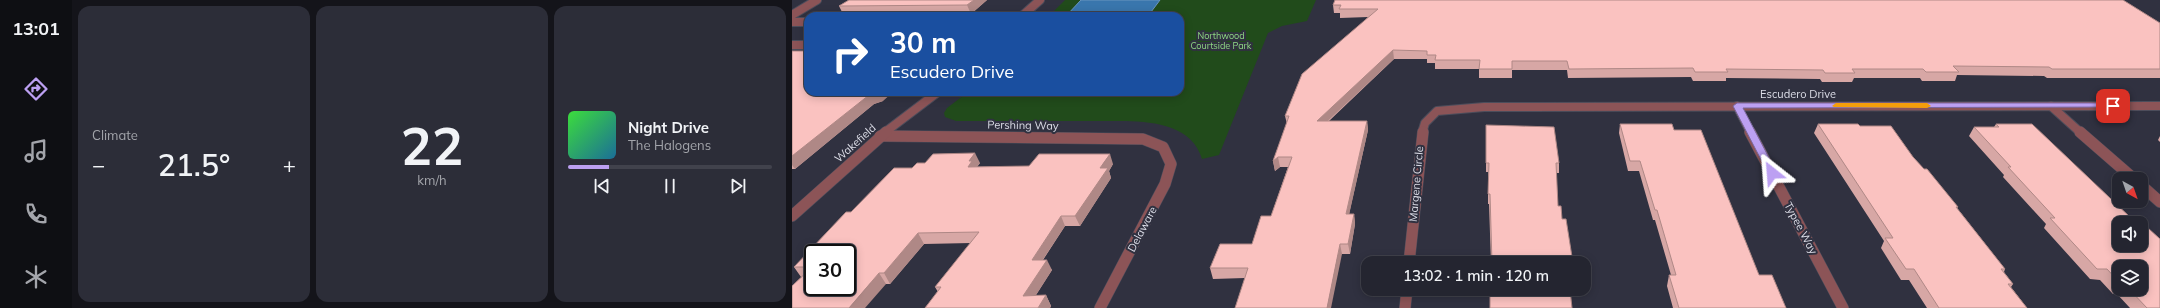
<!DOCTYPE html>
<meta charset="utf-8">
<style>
:root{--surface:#242530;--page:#2c2d38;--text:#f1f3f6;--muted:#a3a5ab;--line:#41424c;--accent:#bca0f2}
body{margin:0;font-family:Mulish,sans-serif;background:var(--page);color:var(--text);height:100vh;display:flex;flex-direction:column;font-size:15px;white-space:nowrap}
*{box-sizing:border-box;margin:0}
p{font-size:13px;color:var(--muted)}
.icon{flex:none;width:22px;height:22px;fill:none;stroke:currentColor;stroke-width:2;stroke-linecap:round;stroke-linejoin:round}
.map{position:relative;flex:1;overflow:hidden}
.side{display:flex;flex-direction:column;gap:6px;padding:6px;background:#14141a;width:720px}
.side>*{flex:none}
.top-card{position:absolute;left:12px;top:12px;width:380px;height:84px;border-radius:12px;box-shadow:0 2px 10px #0003,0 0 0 1px var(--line);background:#1a4fa0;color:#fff;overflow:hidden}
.needle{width:26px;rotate:140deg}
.tools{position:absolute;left:1320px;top:172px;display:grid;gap:8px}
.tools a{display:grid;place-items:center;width:36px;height:36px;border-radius:8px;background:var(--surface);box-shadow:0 2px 10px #0003,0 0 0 1px var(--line);font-size:20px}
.speed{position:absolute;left:12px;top:244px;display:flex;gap:8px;font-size:20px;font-weight:700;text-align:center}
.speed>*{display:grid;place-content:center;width:52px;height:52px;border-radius:50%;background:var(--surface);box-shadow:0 2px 10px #0003,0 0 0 1px var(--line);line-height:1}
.speed .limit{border:2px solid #111;border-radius:6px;background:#fff;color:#111}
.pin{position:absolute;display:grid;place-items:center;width:34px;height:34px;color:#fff;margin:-17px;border-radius:8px;box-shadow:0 2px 6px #0006}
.me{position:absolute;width:44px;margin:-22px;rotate:332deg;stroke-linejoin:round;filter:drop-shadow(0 0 3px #0008)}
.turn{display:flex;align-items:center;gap:14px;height:84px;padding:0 20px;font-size:18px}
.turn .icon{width:52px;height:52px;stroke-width:2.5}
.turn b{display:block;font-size:28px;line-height:34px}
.big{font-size:30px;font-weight:600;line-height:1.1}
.side .widget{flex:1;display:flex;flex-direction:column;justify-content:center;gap:6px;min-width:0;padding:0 14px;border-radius:12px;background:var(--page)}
.side .dial{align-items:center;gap:0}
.dial b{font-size:52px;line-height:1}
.song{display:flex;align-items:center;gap:12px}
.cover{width:48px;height:48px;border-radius:6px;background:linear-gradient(135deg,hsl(120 70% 55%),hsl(200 70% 35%))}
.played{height:4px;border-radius:2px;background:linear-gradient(90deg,var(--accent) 20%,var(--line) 20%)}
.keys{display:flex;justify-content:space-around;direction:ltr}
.heat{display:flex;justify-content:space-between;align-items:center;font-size:22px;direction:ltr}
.side .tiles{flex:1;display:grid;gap:6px;grid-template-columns:repeat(3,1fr)}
.trip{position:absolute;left:569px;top:256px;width:230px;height:40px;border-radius:12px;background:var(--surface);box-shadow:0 2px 10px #0003,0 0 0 1px var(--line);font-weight:600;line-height:40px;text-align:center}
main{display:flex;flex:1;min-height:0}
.tab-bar{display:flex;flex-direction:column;width:72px;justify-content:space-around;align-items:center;background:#0e0f13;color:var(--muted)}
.tab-bar .icon{width:28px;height:28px}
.tab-bar .current{color:var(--accent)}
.tab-bar b{font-size:18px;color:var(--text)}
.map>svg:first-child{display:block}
</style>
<main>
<nav class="tab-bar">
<b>13:01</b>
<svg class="icon current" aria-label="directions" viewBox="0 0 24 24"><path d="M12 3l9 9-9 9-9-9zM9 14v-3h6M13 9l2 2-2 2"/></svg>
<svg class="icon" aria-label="music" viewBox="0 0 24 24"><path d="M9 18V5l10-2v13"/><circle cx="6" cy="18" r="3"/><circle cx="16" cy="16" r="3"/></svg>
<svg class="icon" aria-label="phone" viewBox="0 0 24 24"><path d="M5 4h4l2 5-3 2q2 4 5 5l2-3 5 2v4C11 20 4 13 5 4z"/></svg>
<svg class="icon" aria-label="climate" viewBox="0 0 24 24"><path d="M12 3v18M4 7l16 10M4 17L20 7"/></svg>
</nav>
<section class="side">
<div class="tiles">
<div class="widget"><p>Climate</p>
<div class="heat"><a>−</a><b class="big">21.5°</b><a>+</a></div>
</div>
<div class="widget dial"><b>22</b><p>km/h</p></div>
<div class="widget">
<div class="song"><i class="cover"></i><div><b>Night Drive</b><p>The Halogens</p></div></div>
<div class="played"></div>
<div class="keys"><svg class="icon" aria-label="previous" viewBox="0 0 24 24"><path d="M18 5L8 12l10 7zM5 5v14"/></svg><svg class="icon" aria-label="pause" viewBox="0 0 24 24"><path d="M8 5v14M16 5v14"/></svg><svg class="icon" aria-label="next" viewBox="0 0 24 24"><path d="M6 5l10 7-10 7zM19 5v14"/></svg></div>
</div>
</div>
</section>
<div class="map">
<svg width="1368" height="308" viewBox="0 0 1368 308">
<rect width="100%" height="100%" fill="#303140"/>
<path fill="#214b1b" d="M273,0H524L515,21L490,26L476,33L427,155L410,159C400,126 364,122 334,121H164L153,117L152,113L155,108L176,92H388V16H257Z"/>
<polygon fill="#3976ad" stroke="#6a95bf" points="289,0 368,0 356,16 274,16"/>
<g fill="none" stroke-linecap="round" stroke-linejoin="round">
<defs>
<g id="minor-far1">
<polyline points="0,15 25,0"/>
<polyline points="230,16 248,0"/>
<polyline points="0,22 16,22"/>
<polyline points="0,45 16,45"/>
<polyline points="945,106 959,133"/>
<polyline points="1259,106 1289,133"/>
<polyline points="92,133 146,92"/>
<polyline points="630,133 633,123 645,111 692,107 1368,106"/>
</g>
<g id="minor">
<polyline points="958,132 1051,308"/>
<polyline points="1288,132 1342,179"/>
<polyline points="88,136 351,139 371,147 379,164 373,184 308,308"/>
<polyline points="1349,185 1368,202"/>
<polyline points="0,216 94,132"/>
<polyline points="617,263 631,132"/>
<polyline points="613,308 615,289"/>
</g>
</defs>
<use href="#minor-far1" stroke="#4c4d5b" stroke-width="10"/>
<use href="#minor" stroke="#4c4d5b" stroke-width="12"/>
<use href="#minor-far1" stroke="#8c5457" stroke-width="8"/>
<use href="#minor" stroke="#8c5457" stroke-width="11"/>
</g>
<g fill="#d7a7a5" fill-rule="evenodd">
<polygon points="57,0 195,0 179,14 51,14 47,6"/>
<polygon points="541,5 1368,23 1368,78 1255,78 1252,76 1165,75 1163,81 1130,81 1128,78 1062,78 1060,82 1030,82 1028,79 934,78 934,81 901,81 899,77 776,78 775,70 720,70 720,78 687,78 687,69 643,69 643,63 635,63 635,59 602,59 537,121 575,121 576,130 557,214 562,214 563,224 558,254 550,254 453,278 421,279 418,268 460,244 479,216 496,167 488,167 483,171 481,161 495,124 493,116 576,17 548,18 548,13 542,13"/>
<polygon points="0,51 91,101 82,104 3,169 0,169"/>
<polygon points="828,124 882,130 967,275 994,308 881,308 875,286 877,275 879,275 863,220 861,220 847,171 836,171 827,133"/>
<polygon points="1026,124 1068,126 1121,157 1166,207 1165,208 1213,269 1212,272 1221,284 1219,287 1235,308 1135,308 1117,280 1109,280 1089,248 1092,241 1022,133"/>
<path d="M1204,124L1368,308H1338L1325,294H1321L1308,280L1298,279L1252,228L1254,224L1211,177L1212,175L1177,136L1182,127H1202ZM1327,267L1349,289H1327Z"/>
<polygon points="694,125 767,163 767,173 764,173 766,206 770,219 781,263 699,263 697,204 696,204 696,172 694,172"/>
<polygon points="1368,136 1368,142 1366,140"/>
<polygon points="188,163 185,167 321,164 317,171 319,178 288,226 273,226 251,260 260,270 244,295 254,295 259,306 258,308 133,308 146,292 143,287 179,243 132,244 98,284 94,284 9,277 2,267 59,212 120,168"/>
<polygon points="698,289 781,289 781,293"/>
</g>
<g fill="#af8886">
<polygon points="182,0 195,0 179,14 175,5"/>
<polygon points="601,50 602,59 526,130 525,121"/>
<polygon points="85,92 101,92 91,101 82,104 3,169 0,165 0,156 77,95"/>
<polygon points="575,121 576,130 555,224 554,214"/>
<polygon points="183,153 188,163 184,168 176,167 177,161"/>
<polygon points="318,154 321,164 317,171 319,178 288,226 283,216 308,168"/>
<polygon points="486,157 488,167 483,171 481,161"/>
<polygon points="562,214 563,224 558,254 556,244"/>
<polygon points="269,216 273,226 244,270 240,260"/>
<polygon points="126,233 132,244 98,284 92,273"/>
<polygon points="548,244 550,254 539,308 535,308"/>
<polygon points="255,260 260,270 237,306 231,296"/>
<polygon points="87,273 94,284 73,308 57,308"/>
<polygon points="254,295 259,306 258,308 246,308"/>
</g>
<g fill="#fac2c0" stroke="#af8886" fill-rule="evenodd">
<polygon points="57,0 182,0 175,5 47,6"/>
<polygon points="543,0 1331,0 1368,23 1368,69 1260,69 1257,67 1161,66 1167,72 1134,72 1131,69 1060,69 1063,73 1033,73 1031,70 934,69 936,72 903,72 901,68 777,69 775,61 720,61 720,69 687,69 688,60 643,60 644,55 635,55 635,51 601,50 525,121 575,121 554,214 562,214 556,244 548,244 535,308 443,308 456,268 418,268 428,244 460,244 469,216 479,216 500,157 486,157 481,161 497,116 493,116 510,74 586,9 547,9 549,5 541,5"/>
<polygon points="0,51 16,51 16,92 85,92 77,95 0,156"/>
<polygon points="828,124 880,124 882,130 909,130 967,275 980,275 994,308 887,308 877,275 884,275 865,210 863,210 848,161 838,161"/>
<polygon points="1026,124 1066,124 1068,126 1099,126 1121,157 1132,169 1135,169 1166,207 1164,207 1213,269 1209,269 1221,284 1216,284 1235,308 1147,308 1122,269 1114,269 1093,238 1101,238"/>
<path d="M1204,124H1240L1338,217H1344L1368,239V308H1355L1337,289H1349V267H1327V282L1315,269H1305L1258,218H1263L1216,167H1219L1182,127H1207ZM1327,223H1349V245H1327Z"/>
<polygon points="694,125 762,127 767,163 764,163 766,206 769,206 770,219 774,219 781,263 700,263 698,194 696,194 697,163 694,163"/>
<path d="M183,153L177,161H180L176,167L237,166L247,154H318L308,168H316L283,216H269L240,260H255L231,296L254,295L246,308H133L149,287H143L187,232L126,233L92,273H87L57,308H0V286L20,267H2L54,212H59L102,168H120L125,163H133L141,154ZM21,253H55V287H21Z"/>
<polygon points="698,289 778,289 780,308 698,308"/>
</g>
<polygon fill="#bca0f2" stroke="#7a689d" points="1321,103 1325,106 1324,107 951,108 985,173 980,176 976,173 941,106 945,103"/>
<polygon fill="#f59e0b" points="1044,103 1135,103 1139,106 1135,108 1042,107 1040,106"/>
<g text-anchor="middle" stroke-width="4" stroke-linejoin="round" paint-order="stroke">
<g font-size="9" fill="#8fd984" stroke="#303140">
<text x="429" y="39">Northwood<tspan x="429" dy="10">Courtside Park</tspan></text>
</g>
<g font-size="11" fill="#dddee8" stroke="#303140">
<text x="1006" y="98">Escudero Drive</text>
<text transform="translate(231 125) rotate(1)" y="4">Pershing Way</text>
<text transform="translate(63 143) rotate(-42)" y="4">Wakefield</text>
<text transform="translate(624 184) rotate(-85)" y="4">Margene Circle</text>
<text transform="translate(1009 228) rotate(62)" y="4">Typee Way</text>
<text transform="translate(350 229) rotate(-62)" y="4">Delaware</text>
</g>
</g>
</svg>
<div class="tools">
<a><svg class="needle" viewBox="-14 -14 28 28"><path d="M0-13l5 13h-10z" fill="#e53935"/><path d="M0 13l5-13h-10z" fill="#a3a5ab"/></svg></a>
<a><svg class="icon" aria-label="sound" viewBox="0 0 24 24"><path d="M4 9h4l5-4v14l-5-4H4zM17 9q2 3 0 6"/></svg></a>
<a><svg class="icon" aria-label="layers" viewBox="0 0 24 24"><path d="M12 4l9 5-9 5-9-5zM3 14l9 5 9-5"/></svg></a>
</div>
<div class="speed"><div class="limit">30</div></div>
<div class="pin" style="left:1321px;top:106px;background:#d93025"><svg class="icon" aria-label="arrive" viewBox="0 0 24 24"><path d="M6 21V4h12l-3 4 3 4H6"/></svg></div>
<svg class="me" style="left:980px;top:173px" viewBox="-20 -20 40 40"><path d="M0-17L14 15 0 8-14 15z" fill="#bca0f2" stroke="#fff" stroke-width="4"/></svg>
<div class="trip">13:02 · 1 min · 120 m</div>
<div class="top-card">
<div class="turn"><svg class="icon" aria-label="right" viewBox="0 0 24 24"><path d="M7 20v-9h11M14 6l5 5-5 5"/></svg><div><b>30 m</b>Escudero Drive</div></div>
</div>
</div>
</main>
